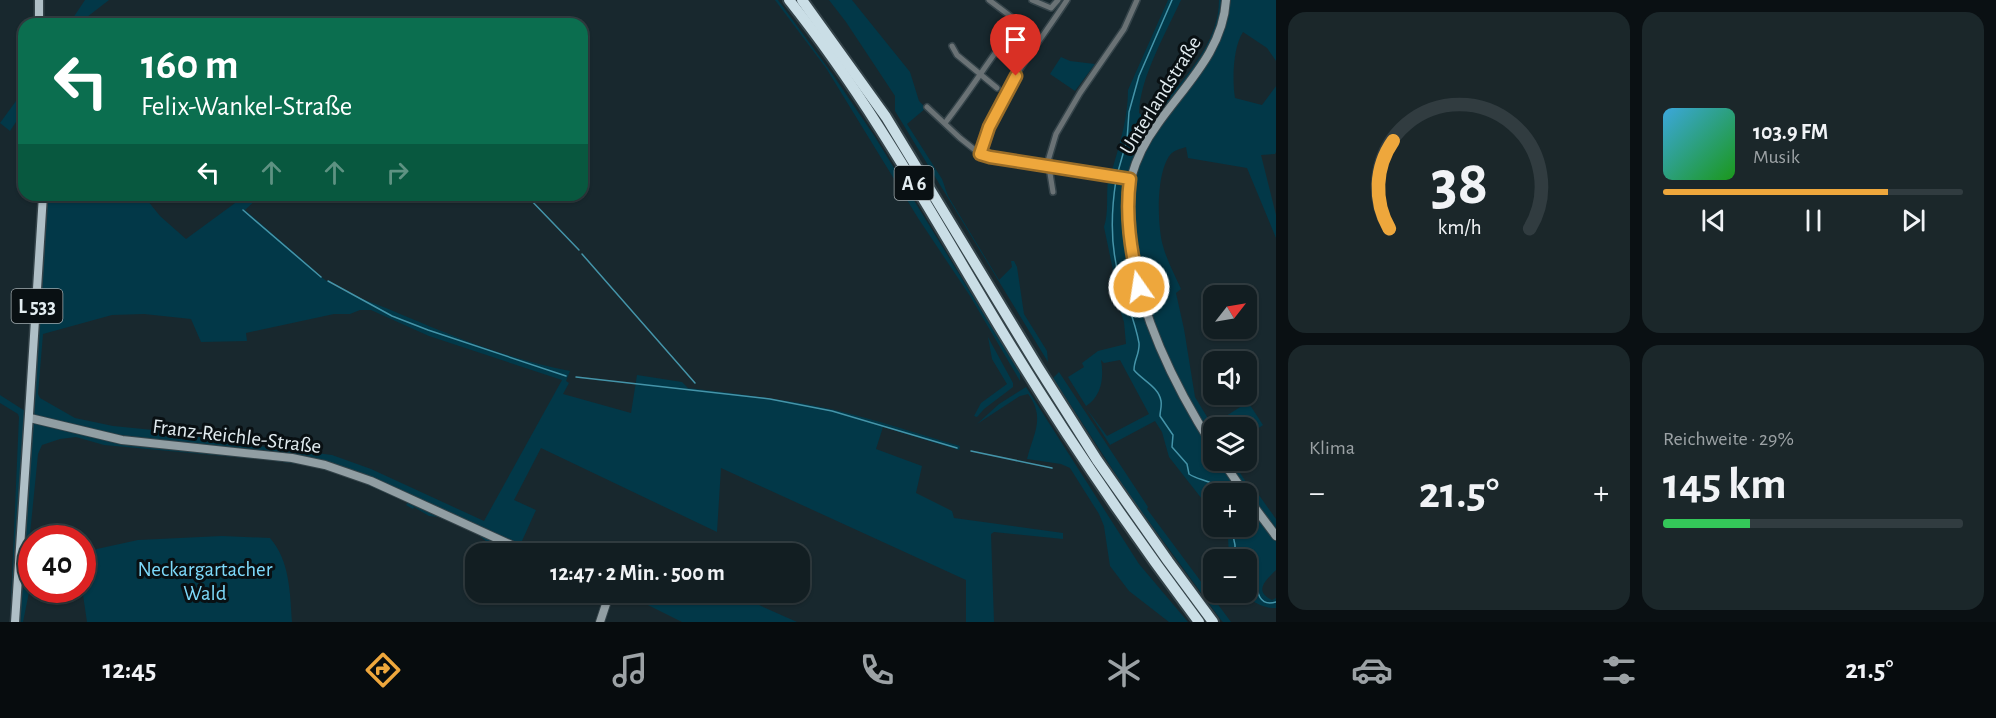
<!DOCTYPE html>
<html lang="de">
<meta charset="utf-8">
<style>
:root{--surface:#121e22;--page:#1b272a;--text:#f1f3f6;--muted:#9ca2a5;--line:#313c40;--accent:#eea73c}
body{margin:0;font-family:"Alegreya Sans",sans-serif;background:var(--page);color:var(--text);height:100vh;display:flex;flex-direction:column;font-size:22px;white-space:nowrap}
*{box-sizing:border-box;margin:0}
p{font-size:20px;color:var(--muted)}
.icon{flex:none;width:33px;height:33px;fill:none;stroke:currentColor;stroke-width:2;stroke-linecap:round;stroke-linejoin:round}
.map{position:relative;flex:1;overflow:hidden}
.details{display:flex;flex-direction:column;gap:12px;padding:12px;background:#0a1013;width:720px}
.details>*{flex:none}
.hud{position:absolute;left:18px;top:18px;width:570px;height:183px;border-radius:18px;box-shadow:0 2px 4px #0004,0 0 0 2px var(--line);background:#0b6e4f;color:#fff;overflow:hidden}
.needle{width:39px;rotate:59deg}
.controls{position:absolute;left:1203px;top:285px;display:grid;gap:12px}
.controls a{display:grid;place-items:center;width:54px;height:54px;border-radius:12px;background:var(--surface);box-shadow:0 2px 4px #0004,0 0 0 2px var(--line);font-size:30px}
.speed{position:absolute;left:18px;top:525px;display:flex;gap:12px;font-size:30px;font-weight:700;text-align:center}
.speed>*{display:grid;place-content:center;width:78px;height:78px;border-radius:50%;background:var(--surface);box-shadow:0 2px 4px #0004,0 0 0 2px var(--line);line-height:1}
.speed .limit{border:9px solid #d22;background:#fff;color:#111}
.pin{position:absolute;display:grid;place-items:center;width:51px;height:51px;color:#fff;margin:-62px -26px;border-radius:50% 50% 50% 0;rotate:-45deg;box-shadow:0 0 6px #0007}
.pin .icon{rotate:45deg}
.me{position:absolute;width:66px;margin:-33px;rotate:347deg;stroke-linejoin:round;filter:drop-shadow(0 0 4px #0008)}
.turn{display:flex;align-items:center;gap:21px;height:126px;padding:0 24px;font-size:27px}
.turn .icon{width:78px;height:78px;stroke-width:2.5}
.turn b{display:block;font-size:42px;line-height:51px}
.lanes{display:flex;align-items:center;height:57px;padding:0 24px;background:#0003;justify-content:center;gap:30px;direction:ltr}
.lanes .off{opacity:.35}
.big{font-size:45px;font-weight:700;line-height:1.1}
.details .card{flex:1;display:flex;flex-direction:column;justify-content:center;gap:9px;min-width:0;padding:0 21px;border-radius:18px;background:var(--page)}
.details .dial{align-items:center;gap:0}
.dial svg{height:156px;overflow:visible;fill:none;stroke:var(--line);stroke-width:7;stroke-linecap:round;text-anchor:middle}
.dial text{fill:var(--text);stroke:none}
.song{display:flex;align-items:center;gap:18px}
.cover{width:72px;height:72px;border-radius:9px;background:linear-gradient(135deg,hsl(200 70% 55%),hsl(120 70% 35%))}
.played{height:6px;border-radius:3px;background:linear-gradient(90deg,var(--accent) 75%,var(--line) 75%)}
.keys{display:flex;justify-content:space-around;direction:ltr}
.heat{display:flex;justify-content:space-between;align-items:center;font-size:33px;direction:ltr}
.charge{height:9px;border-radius:4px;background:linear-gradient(90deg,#34c759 29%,var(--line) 0)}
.details .tiles{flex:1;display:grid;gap:12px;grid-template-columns:repeat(2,1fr)}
.trip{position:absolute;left:465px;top:543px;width:345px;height:60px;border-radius:18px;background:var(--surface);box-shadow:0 2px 4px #0004,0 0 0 2px var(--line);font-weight:700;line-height:60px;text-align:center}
.tabs{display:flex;height:96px;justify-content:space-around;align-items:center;background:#070c0e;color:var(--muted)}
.tabs .icon{width:42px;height:42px}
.tabs .on{color:var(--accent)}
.tabs b{font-size:27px;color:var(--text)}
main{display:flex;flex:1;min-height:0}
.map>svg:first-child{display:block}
</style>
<main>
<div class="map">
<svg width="1276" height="622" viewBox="0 0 1276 622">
<rect width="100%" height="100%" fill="#18282e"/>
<g fill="#023848" fill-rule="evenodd">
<polygon points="85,0 109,0 87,17 82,24 69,24"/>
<polygon points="775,0 778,0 833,75 875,137 1020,373 1020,381 970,296 918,218 826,68"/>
<polygon points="829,0 852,0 910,72 919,101 926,108 907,124 942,179 948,196 999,280 1012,267 1011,261 1014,261 1017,267 1024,314 1047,351 1048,362 895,111 895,96 846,22"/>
<path d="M1168,0H1181C1166,33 1140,77 1139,113L1150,121C1157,114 1164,104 1171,95C1193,68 1219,37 1219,0H1223L1228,13L1231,0H1276V61L1267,48L1243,32C1233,47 1232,80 1235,98L1262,105L1276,86V152L1275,154L1261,155L1276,215V238L1247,168L1188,158L1186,147C1180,149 1174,150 1170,155C1156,173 1157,225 1163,246C1167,261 1175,275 1181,289L1176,293L1184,329L1195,397L1212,425L1248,402L1263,425L1247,436L1246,428H1214V460L1232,461L1248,485L1251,484L1276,519V570C1266,580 1253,591 1272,600L1276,598V608C1268,609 1250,603 1248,594C1248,594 1251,584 1251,583L1247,580L1246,560L1230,559L1229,557L1228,537L1224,527L1246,526V494H1214L1213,513L1169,457L1162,432L1155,421L1110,445L1086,408L1107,436L1149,414L1120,360L1104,363L1101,360C1104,377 1102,396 1086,406L1068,377L1084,367L1082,363L1098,351L1126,344L1124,322L1109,278L1114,275L1104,227C1109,212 1106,196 1108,180L1121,182L1122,175L1111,174C1119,146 1128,119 1128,90Z"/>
<polygon points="1061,57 1070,61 1095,64 1075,91 1050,74"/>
<polygon points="24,90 24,110 10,131 0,123"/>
<path d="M39,195H143L160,216L186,239L246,195H261L245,210L313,269C331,289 361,298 386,308C445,333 506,359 570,371L566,381L569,383L563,394L631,413L637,375L682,382L688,388C737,394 786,399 835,410C877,420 918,434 960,446L959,450L883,427L876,449L922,466L916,493L952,511L954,518L1063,533V539L994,532L991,534L994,622H966V580L721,468L717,532L541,448L514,500L536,510L522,541L548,553L517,554L492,542H487L476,533L438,517L429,516L414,507L413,509L406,505L408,502L402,500L354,479L312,466L267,460L104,445L76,437L60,439L42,445L38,454L29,544L32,545L30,587L23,622H10L19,417L18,414L0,403V395L25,411ZM360,310H371L429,336L562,380L484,521L371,469L332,455L226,442L173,432L113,426L75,418L40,398L38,394L43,334L112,315L144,314L191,319L201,342L247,341L246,333L334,314H350Z"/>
<polygon points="988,337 1013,383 1013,387 984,409 977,417 974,416 981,403 1007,384 992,359"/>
<polygon points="1059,372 1148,507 1147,509 1231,622 1223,622 1221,620 1128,493 1053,378"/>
<path d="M1026,387L1139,564L1188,622H1169L1129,591L1110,566L1104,526L1099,514L1070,468L1061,464L1027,459C1033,434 1046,418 1028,394L1020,396L977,424L999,404Z"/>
<path d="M222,536L270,538C290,561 290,593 292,622H87L82,588L83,552L138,540Z"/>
<polygon points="624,593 732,593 797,622 682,622"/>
</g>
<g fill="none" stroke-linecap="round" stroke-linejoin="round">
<g stroke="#4494a9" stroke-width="1.5">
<polyline points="1117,175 1127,140 1129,112 1139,76 1172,0"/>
<path d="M1116,180C1111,212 1110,245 1119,276C1125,299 1135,320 1139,343C1140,353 1134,360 1134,370C1142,380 1159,387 1161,401C1162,406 1160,411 1160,416L1173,435L1172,447L1187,464L1189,474C1201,482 1215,479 1221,494"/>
<polyline points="526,195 579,250"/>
<polyline points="243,210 321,277"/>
<polyline points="582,254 695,383"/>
<polyline points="328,281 392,316 428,330 566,376"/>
<polyline points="576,377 770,399 832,411 957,448"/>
<polyline points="971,451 1052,468"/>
<polyline points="1231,526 1235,545 1235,560"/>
<path d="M1246,576L1256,580C1257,592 1259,607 1276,602"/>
</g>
<defs>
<g id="street">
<polyline points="989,0 1034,34"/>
<polyline points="1032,0 1051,8 1058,0"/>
<polyline points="952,46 957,55 997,88"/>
<polyline points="927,107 960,138 980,154 1130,179"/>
<path d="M945,123C971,90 992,55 1018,22"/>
<path d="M980,154C994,96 1036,48 1067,0"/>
<polyline points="1053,192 1048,161 1056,134 1080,93 1124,29 1137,0"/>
</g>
<g id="secondary">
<polyline points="30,418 122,440 292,458 325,465 371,481 531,554"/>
<path d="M1214,448C1171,381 1134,304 1128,224C1127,209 1127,193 1131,178C1136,160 1145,141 1157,125C1184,86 1223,51 1226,0"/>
<polyline points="1222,460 1245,494"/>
<polyline points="1246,496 1276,536"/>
<polyline points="600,622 607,601 606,592"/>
</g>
<g id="primary">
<polyline points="39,0 39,24"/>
<path d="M15,622C24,480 35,337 43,195"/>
</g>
<g id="highway">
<path d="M789,0C872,104 936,222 1005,336C1065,435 1130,530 1199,622"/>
<polyline points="802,0 886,117 1038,367 1097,460 1168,561 1213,622"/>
</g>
</defs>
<use href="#street" stroke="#344349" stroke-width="8"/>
<use href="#secondary" stroke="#344349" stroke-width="10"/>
<use href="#primary" stroke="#344349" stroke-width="11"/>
<use href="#highway" stroke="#344349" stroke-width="14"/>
<use href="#street" stroke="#6a7275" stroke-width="5"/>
<use href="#secondary" stroke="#919ea3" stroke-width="8"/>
<use href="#primary" stroke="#afbfc6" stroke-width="8"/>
<use href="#highway" stroke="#cadee6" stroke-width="10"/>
</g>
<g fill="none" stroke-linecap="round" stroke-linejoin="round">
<defs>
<path id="route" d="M1016,76L989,127L980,154L990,157L1130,179C1125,216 1131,251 1139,287"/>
</defs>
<use href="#route" stroke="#9b6d27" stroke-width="15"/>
<use href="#route" stroke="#eea73c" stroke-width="10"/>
</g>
<g text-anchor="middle" stroke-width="6" stroke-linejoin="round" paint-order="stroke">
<g fill="#091013" stroke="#a1aaae" stroke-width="1.5">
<rect x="894.5" y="166" width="39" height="34" rx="4.5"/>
<rect x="11.5" y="289" width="51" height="34" rx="4.5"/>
</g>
<g font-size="20" font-weight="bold" fill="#e2ecf0">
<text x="914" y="190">A 6</text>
<text x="37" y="313">L 533</text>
</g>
<g font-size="21" fill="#e2ecf0" stroke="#091013">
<text transform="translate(1160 95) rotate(-58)" y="7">Unterlandstraße</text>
<text transform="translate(237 436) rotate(7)" y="7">Franz-Reichle-Straße</text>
</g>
<g font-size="21" fill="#7dd9fa" stroke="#091013">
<text x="205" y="576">Neckargartacher<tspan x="205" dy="24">Wald</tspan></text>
</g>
</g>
</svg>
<div class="controls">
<a><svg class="needle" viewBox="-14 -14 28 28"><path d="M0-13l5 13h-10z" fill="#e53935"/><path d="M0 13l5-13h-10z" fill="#9ca2a5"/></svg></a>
<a><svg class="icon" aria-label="sound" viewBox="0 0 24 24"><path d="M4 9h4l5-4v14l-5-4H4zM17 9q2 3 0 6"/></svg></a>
<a><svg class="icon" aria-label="layers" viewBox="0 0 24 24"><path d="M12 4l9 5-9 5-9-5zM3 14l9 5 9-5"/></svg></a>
<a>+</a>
<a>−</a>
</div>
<div class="speed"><div class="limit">40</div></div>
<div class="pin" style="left:1016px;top:76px;background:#d93025"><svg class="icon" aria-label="arrive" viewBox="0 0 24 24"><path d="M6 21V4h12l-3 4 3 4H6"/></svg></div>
<svg class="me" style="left:1139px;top:287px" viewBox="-20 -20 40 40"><circle r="17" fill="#eea73c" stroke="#fff" stroke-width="3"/><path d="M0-11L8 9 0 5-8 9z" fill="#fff"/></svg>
<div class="trip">12:47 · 2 Min. · 500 m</div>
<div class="hud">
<div class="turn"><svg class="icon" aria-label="left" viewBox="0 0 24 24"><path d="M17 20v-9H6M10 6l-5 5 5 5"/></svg><div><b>160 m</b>Felix-Wankel-Straße</div></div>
<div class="lanes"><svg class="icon" aria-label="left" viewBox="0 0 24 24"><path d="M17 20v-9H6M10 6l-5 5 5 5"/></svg><svg class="icon off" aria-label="ahead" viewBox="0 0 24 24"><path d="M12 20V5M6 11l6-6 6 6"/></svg><svg class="icon off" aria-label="ahead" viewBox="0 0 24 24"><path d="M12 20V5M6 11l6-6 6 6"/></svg><svg class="icon off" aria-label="right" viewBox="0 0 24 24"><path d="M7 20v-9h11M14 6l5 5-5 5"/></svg></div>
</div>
</div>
<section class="details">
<div class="tiles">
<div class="card dial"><svg viewBox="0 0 100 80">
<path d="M14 69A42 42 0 1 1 86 69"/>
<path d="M14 69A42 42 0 0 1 16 24" stroke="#eea73c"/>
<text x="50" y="56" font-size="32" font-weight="700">38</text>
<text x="50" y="72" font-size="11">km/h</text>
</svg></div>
<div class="card">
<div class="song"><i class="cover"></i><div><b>103.9 FM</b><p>Musik</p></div></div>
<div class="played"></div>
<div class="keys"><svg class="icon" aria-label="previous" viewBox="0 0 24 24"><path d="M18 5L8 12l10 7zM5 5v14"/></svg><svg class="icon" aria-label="pause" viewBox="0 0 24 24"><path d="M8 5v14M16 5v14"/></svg><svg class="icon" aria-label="next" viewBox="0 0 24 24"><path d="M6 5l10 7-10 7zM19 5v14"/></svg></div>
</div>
<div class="card"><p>Klima</p>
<div class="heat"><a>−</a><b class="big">21.5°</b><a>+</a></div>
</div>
<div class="card"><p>Reichweite · 29%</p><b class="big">145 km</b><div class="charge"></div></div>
</div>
</section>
</main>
<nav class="tabs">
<b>12:45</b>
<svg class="icon on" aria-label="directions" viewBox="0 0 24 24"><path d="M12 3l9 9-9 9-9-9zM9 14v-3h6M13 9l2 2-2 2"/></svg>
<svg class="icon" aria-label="music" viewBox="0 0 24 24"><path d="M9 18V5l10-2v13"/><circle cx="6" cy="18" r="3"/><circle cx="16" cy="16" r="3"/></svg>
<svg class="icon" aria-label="phone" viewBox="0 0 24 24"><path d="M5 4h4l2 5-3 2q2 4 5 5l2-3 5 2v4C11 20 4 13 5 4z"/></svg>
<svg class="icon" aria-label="climate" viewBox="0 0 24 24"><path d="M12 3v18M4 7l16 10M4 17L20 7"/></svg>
<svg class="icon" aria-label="car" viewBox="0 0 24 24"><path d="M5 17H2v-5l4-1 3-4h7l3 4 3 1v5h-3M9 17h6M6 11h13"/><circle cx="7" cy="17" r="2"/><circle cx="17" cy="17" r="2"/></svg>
<svg class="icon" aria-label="filters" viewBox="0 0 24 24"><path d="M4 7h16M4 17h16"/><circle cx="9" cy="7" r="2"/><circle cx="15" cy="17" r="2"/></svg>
<b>21.5°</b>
</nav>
